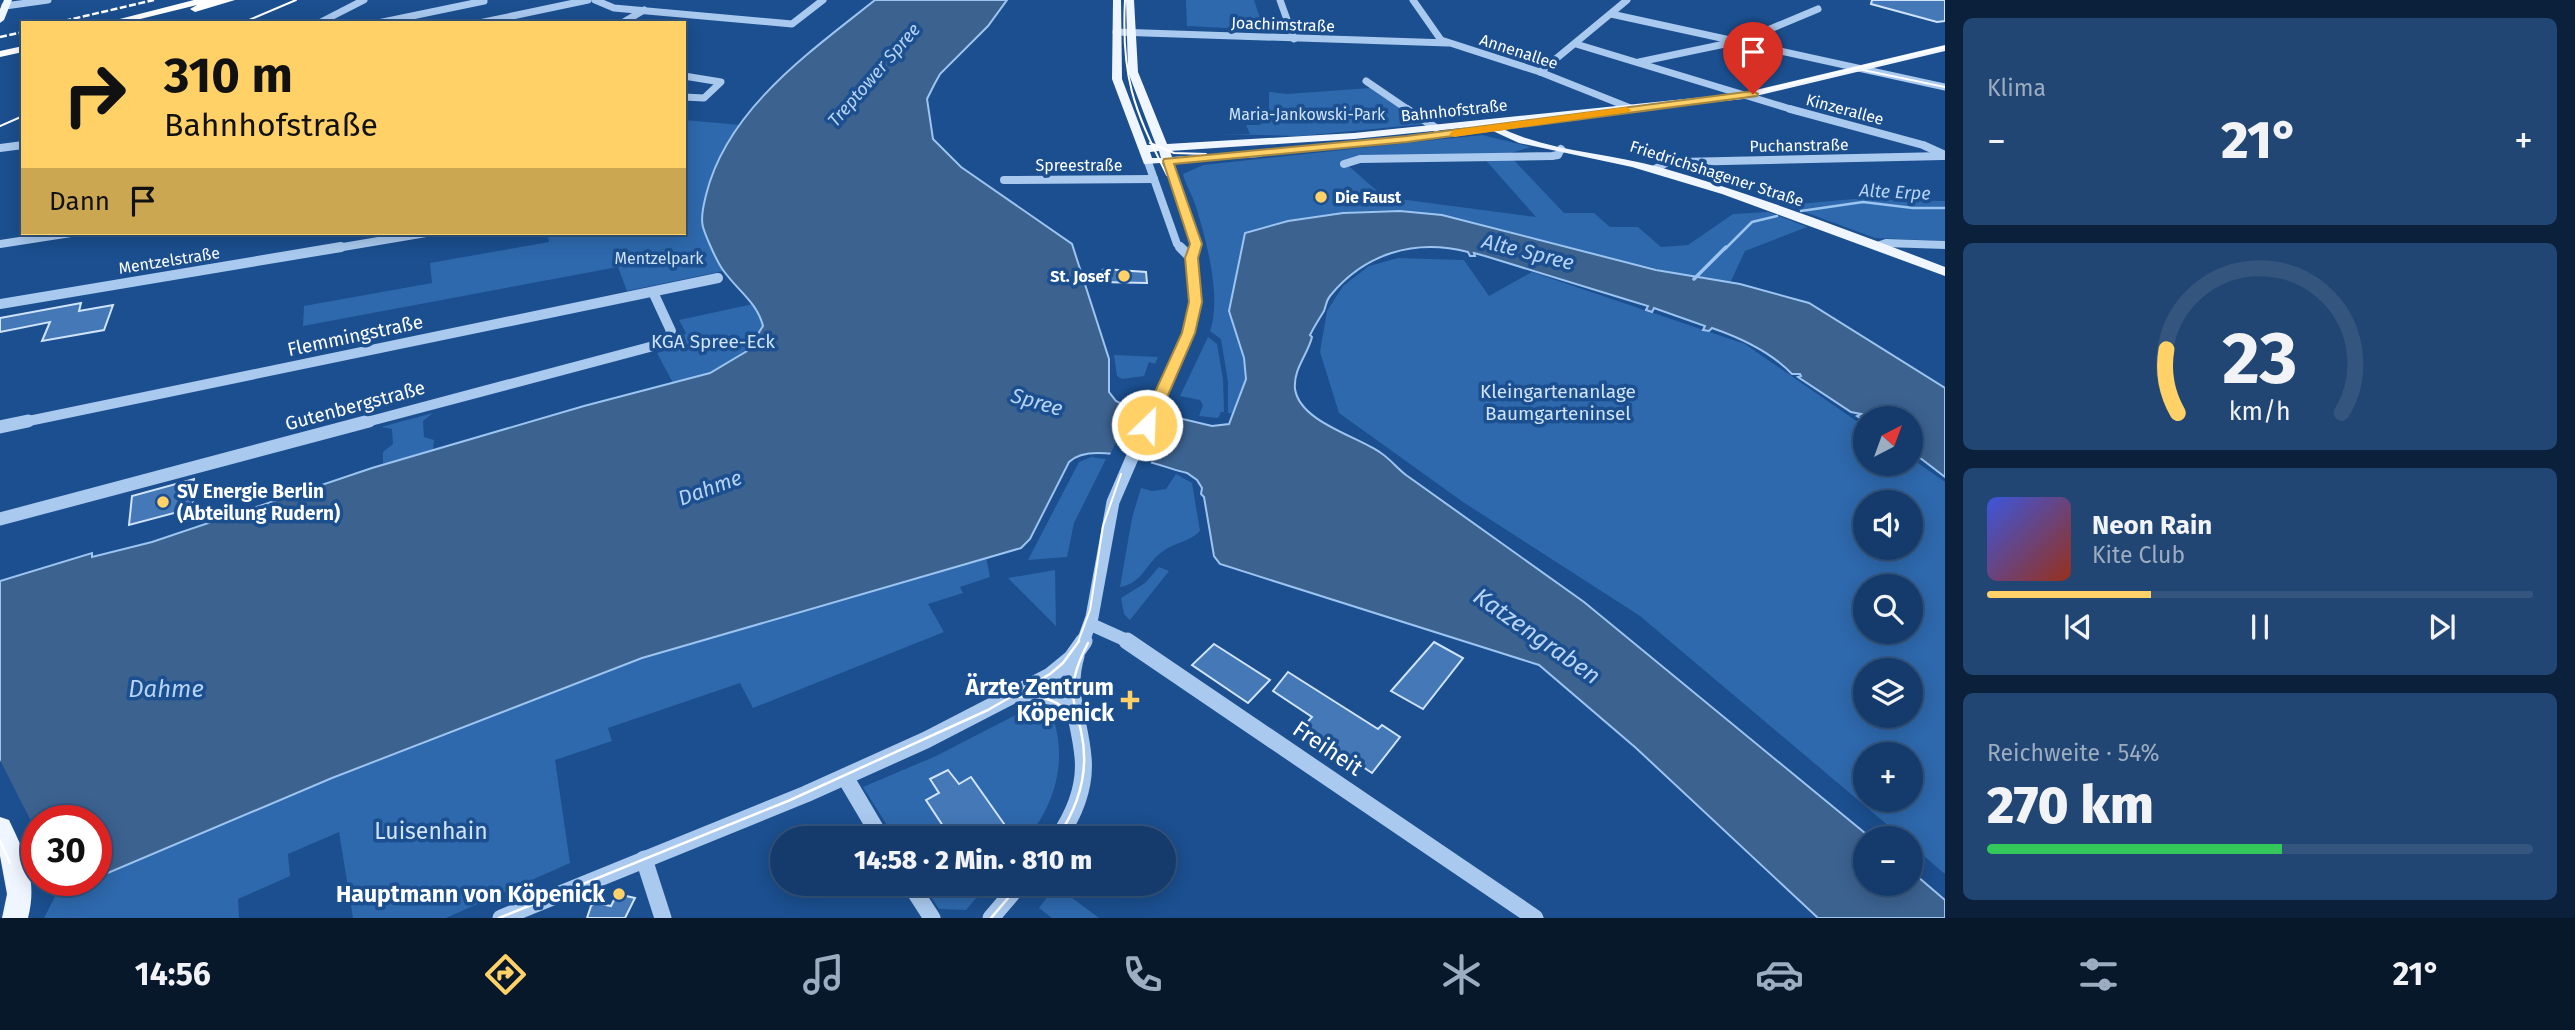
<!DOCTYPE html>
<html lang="de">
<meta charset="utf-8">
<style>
:root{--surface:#143b6b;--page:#214673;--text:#f1f3f6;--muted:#9dadc1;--line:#33557e;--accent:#ffd166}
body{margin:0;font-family:"Fira Sans",sans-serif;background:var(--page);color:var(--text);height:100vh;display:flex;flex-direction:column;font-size:26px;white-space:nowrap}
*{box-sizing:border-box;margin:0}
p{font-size:23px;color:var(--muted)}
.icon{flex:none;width:38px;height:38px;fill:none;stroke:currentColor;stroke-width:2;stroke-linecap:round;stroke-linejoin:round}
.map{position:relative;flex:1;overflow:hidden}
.side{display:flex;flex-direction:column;gap:18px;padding:18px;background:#0b203b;width:630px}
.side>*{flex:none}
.guide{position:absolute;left:21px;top:21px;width:665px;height:214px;border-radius:0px;box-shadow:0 4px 18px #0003,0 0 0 2px var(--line);background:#ffd166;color:#111;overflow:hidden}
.needle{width:46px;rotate:41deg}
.buttons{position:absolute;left:1853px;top:406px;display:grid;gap:14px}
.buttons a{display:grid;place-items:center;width:70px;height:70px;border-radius:50%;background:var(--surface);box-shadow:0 4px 18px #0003,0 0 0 2px var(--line);font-size:35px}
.speed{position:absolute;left:21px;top:805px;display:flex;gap:14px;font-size:35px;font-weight:700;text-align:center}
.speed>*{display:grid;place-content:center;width:91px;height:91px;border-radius:50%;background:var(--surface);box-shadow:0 4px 18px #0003,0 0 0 2px var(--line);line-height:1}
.speed .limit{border:10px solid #d22;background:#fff;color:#111}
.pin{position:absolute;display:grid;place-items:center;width:60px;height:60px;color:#fff;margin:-72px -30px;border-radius:50% 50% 50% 0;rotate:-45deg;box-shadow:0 0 7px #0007}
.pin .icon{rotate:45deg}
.me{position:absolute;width:77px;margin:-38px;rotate:24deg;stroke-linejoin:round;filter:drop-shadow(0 0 5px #0008)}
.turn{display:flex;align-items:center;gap:24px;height:147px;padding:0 28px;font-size:32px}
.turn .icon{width:91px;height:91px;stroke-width:2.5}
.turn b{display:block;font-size:49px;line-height:60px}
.then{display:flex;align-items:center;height:66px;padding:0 28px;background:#0003;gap:14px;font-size:26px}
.big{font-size:52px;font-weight:800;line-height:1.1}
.side .tile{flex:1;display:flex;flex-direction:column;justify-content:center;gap:10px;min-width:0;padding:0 24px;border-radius:10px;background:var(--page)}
.side .dial{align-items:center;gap:0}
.dial svg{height:182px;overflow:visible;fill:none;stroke:var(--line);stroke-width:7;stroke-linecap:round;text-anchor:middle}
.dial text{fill:var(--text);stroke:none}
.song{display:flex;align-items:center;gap:21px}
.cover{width:84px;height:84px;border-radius:10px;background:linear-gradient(135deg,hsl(230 70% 55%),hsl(10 70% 35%))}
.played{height:7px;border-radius:4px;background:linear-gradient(90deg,var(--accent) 30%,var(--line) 30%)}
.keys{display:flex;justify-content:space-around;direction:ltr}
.heat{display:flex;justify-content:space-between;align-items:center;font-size:38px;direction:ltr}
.charge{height:10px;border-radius:5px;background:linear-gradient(90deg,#34c759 54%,var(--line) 0)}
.trip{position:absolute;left:770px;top:826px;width:406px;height:70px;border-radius:35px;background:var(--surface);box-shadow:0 4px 18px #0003,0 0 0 2px var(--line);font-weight:800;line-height:70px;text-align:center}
.tabs{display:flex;height:112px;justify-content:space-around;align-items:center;background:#08182b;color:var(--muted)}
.tabs .icon{width:49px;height:49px}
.tabs .active{color:var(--accent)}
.tabs b{font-size:32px;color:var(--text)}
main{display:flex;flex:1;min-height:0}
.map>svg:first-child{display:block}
</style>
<main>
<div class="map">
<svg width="1945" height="918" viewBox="0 0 1945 918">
<rect width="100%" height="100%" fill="#1b4f8f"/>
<g fill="#2e69ad" fill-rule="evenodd">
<polygon points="1186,0 1254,0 1264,30 1187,26"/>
<polygon points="1371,88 1426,124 1299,136 1218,134 1250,134 1246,125 1260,125 1262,123 1259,120 1269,119 1269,92 1287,94"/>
<polygon points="684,120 741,125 709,183 703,206 723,271 627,291 618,267 303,326 304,306 432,283 430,263 549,242 547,233 684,233"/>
<path d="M1482,135L1531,147L1508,154L1564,213H1594L1610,227H1638L1661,247L1688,245L1733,214L1768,212L1807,227L1745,251L1730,283C1663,272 1599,255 1533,238C1490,227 1447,214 1403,211C1351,208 1294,218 1245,233L1229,311L1244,358L1246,379L1234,414L1228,413V382L1221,339L1210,331C1222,297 1206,238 1195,204C1192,194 1185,184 1183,174L1203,165ZM1482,156L1536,217L1384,197L1343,161L1356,157Z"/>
<polygon points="1854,199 1945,201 1945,241 1875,238 1786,205"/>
<path d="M1398,258L1464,260L1489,296L1532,272L1745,344L1865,427L1866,464H1911V458L1945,482V874L1911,845V838H1903L1640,616L1463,502L1339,413L1320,352L1327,311L1343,286L1369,266ZM1866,502H1911V548H1866ZM1866,586H1911V632H1866ZM1866,670H1911V716H1866ZM1866,754H1911V800H1866Z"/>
<path d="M753,304L760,312L763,326C741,366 714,372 673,383L657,353L670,349L686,333L679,320Z"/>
<polygon points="1208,337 1217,344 1223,379 1224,412 1221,412 1218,418 1199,416 1203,405 1200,400 1180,396"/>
<polygon points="1114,355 1116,355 1158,357 1155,364 1149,362 1144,376 1122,379 1117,376"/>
<polygon points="433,413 423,421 424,437 434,440 433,450 383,464 383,452 393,444 392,429 381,427"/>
<polygon points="1091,457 1106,459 1074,523 1067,557 1028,560 1079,462"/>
<path d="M1176,474L1192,483L1200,531C1188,543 1174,542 1162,552C1146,563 1142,584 1120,587L1132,518L1141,488L1152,491L1166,489Z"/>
<path d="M986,557L990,577L960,587L963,593L928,604L944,632L753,708L740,683L608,728L612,741L555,760L570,863L446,918H353L339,832L288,854L290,876L238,899L239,918H44L56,895L96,880V878C277,801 458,724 642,658Z"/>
<polygon points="1159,567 1169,571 1130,620 1124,614 1121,598 1145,583"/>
<polygon points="1055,570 1056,626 1008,578"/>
<path d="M1029,708L1043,712L1054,721C1067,763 1054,806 1027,838H895L863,787L936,756Z"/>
<polygon points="923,884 988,884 966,910 939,909"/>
<polygon points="1056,886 1099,918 1052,918 1039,908"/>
</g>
<path fill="#3c6290" stroke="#9cc4f0" stroke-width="2" d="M875,0H1007L988,26L940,74L934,85L927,99L933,139L961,167L1072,244L1109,359V392L1116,401L1124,405L1212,426L1229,424L1246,379L1244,358L1229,311L1245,233L1288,221L1343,213L1400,211L1442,215L1656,270L1740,284L1809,303L1945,388V477L1911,451V418H1866L1865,421L1857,416L1861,414L1851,412L1798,377L1801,376L1800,374H1792C1771,352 1741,338 1712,328L1709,331L1703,330L1705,326L1654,308L1652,312L1646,310L1648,306L1628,300L1485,256L1474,253L1475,256H1470L1468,252C1414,238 1364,254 1330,296C1326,301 1326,306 1324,311C1319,319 1314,327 1310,335L1312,337C1308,354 1293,369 1295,389C1300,422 1357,436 1381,453C1390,459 1397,468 1406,475L1584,602L1871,838H1866V884H1911V871L1945,900V918H1818L1636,748L1539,665L1220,564L1214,556L1204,497L1201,494L1202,488L1197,480L1187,473C1159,466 1092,439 1069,462L1030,539L1021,548L642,658L332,778L96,878V821H37V837L0,844V581L92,553V557L152,542L372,468L584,406L710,373L747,351L763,326C757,302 737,290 723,270C717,262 706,237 703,227C700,217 704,204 706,195C727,109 810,52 875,0Z"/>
<g fill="#1b4f8f">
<polygon points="1134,404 1173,413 1149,467 1109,457"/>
<polygon points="0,760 37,833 37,840 0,848"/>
</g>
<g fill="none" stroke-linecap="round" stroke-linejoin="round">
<g stroke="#9cc4f0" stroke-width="2.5">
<polyline points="1801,211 1863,202 1913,208 1945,208"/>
<polyline points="1725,249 1752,222 1777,216"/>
</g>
<polyline stroke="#9cc4f0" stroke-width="3.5" points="1694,279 1726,247"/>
</g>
<g fill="#4478b7" stroke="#cfe3fa" stroke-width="2">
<polygon points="1872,0 1945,0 1945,21 1937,22 1871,4"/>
<polygon points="1104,269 1146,272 1147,283 1100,282 1094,277"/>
<polygon points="81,303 79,311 113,305 104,330 42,341 50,322 0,332 0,318"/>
<polygon points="194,479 193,508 129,525 132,496"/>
<polygon points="1434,642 1463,658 1423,709 1391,691"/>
<polygon points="1214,644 1270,680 1248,703 1192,665"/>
<polygon points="1288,672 1378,729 1382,725 1400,737 1372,773 1303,727 1312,717 1273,691"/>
<polygon points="948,770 959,784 971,777 1014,838 951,838 926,800 939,793 930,779"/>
<polygon points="617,894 635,898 625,918 587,918 591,906 596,903 611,906"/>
</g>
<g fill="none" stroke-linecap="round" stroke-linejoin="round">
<g stroke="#a9c9ee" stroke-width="7">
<polyline points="595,0 614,8 792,24 823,0"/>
<polyline points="1280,0 1294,39"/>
<polyline points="1413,0 1441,40 1540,72 1633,109"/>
<polyline points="5,6 48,0"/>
<polyline points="1611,14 1945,87"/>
<polyline points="319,23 364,0"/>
<polyline points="378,23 484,1"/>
<polyline points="479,23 588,0"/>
<polyline points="622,23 644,10"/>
<polyline points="1116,32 1448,43"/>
<polyline points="1576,44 1797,111"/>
<polyline points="1639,62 1744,40 1818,9"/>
<polyline points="1540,72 1627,0"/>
<polyline points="684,76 721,82 704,98 684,97"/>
<polyline points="1366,81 1410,111"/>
</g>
<g stroke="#a9c9ee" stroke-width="8">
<polyline points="1407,109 1436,128"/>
<polyline points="1790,109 1923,145 1945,155"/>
<polyline points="0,148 23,145"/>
<polyline points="1168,161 1196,244 1194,249"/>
<polyline points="1148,162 1177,244 1182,249"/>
<polyline points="1344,164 1360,159 1552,156 1558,155 1561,149"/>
<polyline points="1655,169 1666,163 1680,162 1943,156"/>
<polyline points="1004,180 1154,179"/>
<polyline points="0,244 71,233"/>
<polyline points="1877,246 1886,243 1945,245"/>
<polyline points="331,249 426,233"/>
</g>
<g stroke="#a9c9ee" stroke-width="10">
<polyline points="1180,247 1191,258"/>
<polyline points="0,304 341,247"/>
<polyline points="19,423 718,278"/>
<polyline points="363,423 661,344 668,340 671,331 653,292"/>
<polyline points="1147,423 1192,321 1195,302 1191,258 1195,247"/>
</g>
<g stroke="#a9c9ee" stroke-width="13">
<polyline points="0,427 28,421"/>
<polyline points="0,519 369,421"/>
<polyline points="1090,624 1130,642"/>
<polyline points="1083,642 1092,617 1113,502 1148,421"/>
</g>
<g stroke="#a9c9ee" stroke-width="17">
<polyline points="1127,641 1535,918"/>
<path d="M1022,693C1043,691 1060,698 1073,714"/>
<polyline points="845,777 881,838"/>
<path d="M1058,838C1075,813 1086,787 1083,757C1080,721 1065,692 1076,656"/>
<polyline points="644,859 663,918"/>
<polyline points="910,884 932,918"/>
<polyline points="501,918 806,794 926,740 1050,676 1072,658 1084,641"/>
<polyline points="991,918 1020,884"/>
</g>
<g fill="#f0f6ff" fill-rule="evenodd">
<polygon points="4,0 12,0 4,20 0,23 0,9"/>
<path d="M1113,0H1121L1122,79L1147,145H1156L1128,72L1126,0H1134L1138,72L1167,144L1354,133L1743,93L1945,45V51L1743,99L1495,125C1546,152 1605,152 1659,167C1756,195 1851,231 1945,267V276L1722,194L1632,167L1519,143L1482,126L1354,139L1170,151L1172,157L1260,151L1266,154L1260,157L1144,164L1112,79ZM1159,151L1161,158H1152L1150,152Z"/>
<path d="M0,817L9,820C25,853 38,881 28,918H2L7,894L0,856Z"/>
</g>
<g fill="#fff" fill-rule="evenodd">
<polygon points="194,0 235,0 195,12 190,9 197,5 124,23 104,23"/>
<polygon points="23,46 23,52 0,57 0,51"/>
</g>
<g stroke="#fff" stroke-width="2">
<path d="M1125,0C1121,76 1133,108 1167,175"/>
<polyline points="242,23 296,0"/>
<polyline points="1863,70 1945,87"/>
<polyline points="0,126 23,116"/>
<polyline points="1466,127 1751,93 1945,47"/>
<polyline points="1150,143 1174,153 1206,154"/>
<polyline points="1078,642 1090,610 1103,526 1121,474"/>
</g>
<g stroke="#fff" stroke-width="2.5">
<path d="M1018,697C1043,694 1063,701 1077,723"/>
<path d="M1057,838C1079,806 1090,770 1081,731C1078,717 1072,704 1073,689C1074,672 1081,657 1088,643"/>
<polyline points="0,841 10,863"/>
<polyline points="499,918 788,801 988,710 1050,674 1063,663 1079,641"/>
<polyline points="991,918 1020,884"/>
</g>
<g stroke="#fff" stroke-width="2.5" stroke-dasharray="7 2.5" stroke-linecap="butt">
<polyline points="55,23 154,0"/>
<polyline points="0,37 23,32"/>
</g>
</g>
<polygon fill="#ffd166" stroke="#a68842" stroke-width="2" points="1753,91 1758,94 1757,96 1407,142 1174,164 1202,244 1198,258 1202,302 1195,333 1155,425 1147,429 1140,425 1182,333 1189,302 1185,258 1190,244 1163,161 1164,159 1407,136"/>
<polygon fill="#f59e0b" points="1626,107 1631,110 1629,112 1454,137 1449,134 1454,130"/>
<g fill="#ffd166" stroke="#1b4f8f" stroke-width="2.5">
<circle cx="1321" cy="197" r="7"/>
<circle cx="1124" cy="276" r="7"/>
<circle cx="163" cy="502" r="7"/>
<path d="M1126.5 689.5h7v7h7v7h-7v7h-7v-7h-7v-7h7z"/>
<circle cx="619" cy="894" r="7"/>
</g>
<g text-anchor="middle" stroke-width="7" stroke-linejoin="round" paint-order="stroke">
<g font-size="16" fill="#fff" stroke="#1b4f8f">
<text transform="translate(1283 24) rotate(2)" y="6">Joachimstraße</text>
<text transform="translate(1519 51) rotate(18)" y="6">Annenallee</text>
<text transform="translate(1845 109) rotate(15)" y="6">Kinzerallee</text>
<text transform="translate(1454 110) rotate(-6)" y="6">Bahnhofstraße</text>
<text transform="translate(1799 145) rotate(-1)" y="6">Puchanstraße</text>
<text x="1079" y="171">Spreestraße</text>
<text transform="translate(1717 173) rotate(18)" y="6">Friedrichshagener Straße</text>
<text transform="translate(169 260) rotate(-9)" y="6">Mentzelstraße</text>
</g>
<g font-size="16" fill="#cfe3fa" stroke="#1b4f8f">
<text x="1307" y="120">Maria-Jankowski-Park</text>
<text x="659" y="264">Mentzelpark</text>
</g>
<g font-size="16" font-weight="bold" fill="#fff" stroke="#1b4f8f" text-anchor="start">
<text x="1335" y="203">Die Faust</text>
<text x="1110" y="282" text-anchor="end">St. Josef</text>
</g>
<g font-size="18" font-style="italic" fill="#b5d3f5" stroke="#1b4f8f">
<text transform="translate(874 75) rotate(-49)" y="6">Treptower Spree</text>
<text transform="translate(1895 192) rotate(3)" y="6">Alte Erpe</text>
</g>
<g font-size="19" fill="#fff" stroke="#1b4f8f">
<text transform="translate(355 335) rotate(-12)" y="7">Flemmingstraße</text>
<text transform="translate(355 405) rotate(-15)" y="7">Gutenbergstraße</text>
</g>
<g font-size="19" fill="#cfe3fa" stroke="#1b4f8f">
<text x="713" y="348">KGA Spree-Eck</text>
<text x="1558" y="398">Kleingartenanlage<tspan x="1558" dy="22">Baumgarteninsel</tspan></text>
</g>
<g font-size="19" font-weight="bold" fill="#fff" stroke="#1b4f8f" text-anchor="start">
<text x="177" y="498">SV Energie Berlin<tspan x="177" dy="22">(Abteilung Rudern)</tspan></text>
</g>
<g font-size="21" font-style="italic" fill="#b5d3f5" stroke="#1b4f8f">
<text transform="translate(1528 252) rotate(14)" y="7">Alte Spree</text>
<text transform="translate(1037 402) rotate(16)" y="7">Spree</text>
<text transform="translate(710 488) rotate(-20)" y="7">Dahme</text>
</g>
<g font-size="23" font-weight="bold" fill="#fff" stroke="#1b4f8f" text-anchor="end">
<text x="1114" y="695">Ärzte Zentrum<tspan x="1114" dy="26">Köpenick</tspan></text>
<text x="605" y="902">Hauptmann von Köpenick</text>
</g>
<g font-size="23" fill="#fff" stroke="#1b4f8f">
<text transform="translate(1328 748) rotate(34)" y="8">Freiheit</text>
</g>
<g font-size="23" fill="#cfe3fa" stroke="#1b4f8f">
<text x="431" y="839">Luisenhain</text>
</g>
<g font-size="24" font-style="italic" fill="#b5d3f5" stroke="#1b4f8f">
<text transform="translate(1537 636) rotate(35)" y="8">Katzengraben</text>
<text x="166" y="697">Dahme</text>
</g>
</g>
</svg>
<div class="buttons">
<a><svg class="needle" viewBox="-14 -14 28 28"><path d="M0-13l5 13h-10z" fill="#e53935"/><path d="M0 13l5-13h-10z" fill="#9dadc1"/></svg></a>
<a><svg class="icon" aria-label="sound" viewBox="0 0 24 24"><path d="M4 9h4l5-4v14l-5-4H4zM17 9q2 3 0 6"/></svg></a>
<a><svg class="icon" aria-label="search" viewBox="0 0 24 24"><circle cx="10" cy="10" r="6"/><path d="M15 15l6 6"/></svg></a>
<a><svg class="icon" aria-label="layers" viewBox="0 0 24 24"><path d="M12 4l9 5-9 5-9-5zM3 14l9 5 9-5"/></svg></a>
<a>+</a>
<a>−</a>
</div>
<div class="speed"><div class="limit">30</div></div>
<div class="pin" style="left:1753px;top:94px;background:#d93025"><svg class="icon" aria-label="arrive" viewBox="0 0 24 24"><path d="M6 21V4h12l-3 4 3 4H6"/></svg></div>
<svg class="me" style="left:1147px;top:425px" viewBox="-20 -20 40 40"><circle r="17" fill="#ffd166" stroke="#fff" stroke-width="3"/><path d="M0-11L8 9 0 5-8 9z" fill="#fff"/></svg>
<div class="trip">14:58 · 2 Min. · 810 m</div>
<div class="guide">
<div class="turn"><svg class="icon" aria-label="right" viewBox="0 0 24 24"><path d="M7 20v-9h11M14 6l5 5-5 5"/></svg><div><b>310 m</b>Bahnhofstraße</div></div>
<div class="then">Dann<svg class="icon" aria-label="arrive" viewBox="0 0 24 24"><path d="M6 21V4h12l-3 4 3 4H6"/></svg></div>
</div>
</div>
<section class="side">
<div class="tile"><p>Klima</p>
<div class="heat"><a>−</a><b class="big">21°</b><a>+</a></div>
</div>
<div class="tile dial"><svg viewBox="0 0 100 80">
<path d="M14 69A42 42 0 1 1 86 69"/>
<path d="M14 69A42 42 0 0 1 9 41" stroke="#ffd166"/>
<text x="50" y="56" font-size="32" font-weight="700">23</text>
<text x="50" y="72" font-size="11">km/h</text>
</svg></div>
<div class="tile">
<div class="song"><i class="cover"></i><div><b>Neon Rain</b><p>Kite Club</p></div></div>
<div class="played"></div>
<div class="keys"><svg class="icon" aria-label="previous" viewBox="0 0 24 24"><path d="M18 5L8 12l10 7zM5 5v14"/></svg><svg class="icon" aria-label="pause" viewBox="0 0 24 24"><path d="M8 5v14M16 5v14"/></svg><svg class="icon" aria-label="next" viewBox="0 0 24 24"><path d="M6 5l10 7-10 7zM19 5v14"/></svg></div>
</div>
<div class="tile"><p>Reichweite · 54%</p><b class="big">270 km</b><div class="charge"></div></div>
</section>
</main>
<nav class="tabs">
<b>14:56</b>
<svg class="icon active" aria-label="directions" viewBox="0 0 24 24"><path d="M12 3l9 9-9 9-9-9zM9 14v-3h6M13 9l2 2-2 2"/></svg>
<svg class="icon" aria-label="music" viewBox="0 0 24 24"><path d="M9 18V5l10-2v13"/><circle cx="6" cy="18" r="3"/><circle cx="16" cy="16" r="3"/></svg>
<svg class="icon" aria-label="phone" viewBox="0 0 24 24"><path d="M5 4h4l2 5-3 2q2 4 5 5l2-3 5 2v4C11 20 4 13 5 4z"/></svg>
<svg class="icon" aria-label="climate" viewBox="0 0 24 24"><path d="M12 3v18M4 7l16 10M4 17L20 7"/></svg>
<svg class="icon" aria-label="car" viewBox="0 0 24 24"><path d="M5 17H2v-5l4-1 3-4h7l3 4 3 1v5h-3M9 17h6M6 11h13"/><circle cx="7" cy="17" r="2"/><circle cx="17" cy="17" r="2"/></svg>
<svg class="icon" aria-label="filters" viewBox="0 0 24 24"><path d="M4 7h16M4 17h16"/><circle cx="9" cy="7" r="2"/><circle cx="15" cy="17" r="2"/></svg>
<b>21°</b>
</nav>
